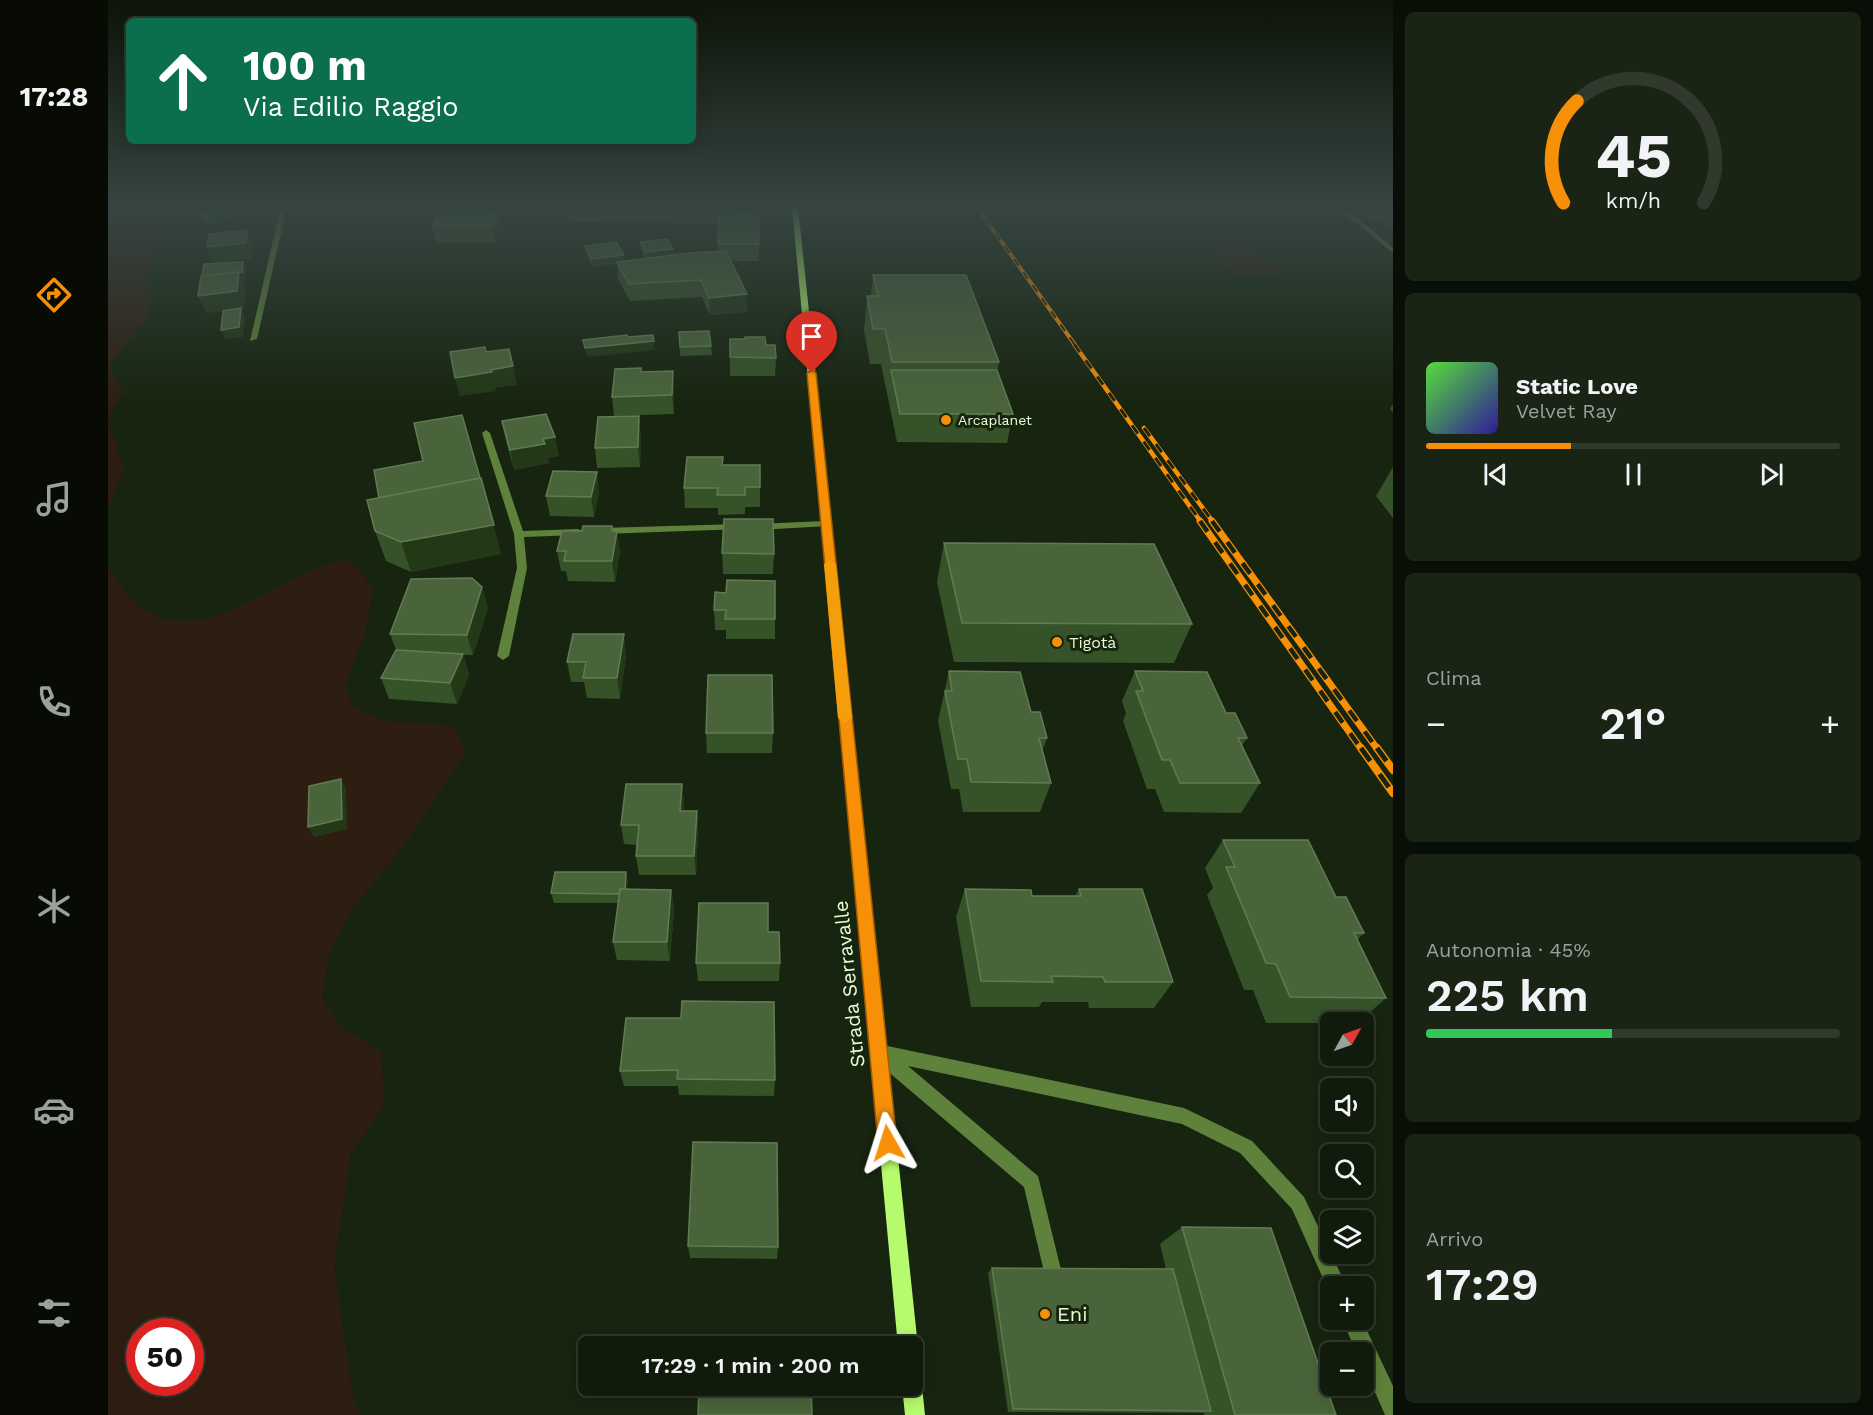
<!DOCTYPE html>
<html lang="it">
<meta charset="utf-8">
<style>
:root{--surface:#111b0b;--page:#1a2414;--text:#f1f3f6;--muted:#9ca19d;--line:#30392c;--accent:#f78f07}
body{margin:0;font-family:"Work Sans",sans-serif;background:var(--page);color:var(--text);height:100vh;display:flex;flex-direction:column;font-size:22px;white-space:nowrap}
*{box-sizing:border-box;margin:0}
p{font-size:20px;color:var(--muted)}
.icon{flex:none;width:33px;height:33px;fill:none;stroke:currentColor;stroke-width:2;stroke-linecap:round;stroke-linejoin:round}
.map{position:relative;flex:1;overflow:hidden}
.panel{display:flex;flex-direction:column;gap:12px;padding:12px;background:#090f06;width:480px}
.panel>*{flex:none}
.guide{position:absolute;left:18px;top:18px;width:570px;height:126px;border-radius:9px;box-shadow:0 3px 15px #0003,0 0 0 2px var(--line);background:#0b6e4f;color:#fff;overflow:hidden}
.needle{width:39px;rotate:50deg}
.tools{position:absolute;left:1212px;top:1012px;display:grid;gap:12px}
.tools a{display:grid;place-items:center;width:54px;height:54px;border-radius:9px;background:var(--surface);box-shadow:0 3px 15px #0003,0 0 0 2px var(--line);font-size:30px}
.speed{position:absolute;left:18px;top:1318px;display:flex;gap:12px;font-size:30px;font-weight:700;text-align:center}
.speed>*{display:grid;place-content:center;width:78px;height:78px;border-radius:50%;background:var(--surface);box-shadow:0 3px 15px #0003,0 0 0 2px var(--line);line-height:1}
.speed .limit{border:9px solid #d22;background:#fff;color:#111}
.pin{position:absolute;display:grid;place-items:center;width:51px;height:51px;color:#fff;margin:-62px -26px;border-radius:50% 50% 50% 0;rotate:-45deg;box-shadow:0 0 6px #0007}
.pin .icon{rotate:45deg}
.me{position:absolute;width:66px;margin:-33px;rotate:354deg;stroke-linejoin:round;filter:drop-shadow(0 0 4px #0008)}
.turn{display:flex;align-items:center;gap:21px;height:126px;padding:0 18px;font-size:27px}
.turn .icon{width:78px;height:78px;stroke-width:2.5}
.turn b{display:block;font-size:42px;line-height:51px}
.big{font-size:45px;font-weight:600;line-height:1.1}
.panel .widget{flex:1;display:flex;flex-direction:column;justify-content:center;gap:9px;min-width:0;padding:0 21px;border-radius:9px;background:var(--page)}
.panel .dial{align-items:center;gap:0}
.dial svg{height:156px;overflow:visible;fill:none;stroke:var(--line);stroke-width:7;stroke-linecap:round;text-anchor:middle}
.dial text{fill:var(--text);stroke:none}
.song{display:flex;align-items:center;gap:18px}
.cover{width:72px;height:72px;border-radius:9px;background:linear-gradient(135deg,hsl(110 70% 55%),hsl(250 70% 35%))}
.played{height:6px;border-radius:3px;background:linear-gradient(90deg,var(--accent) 35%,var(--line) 35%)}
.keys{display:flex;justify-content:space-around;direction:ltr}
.heat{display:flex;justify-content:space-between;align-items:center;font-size:33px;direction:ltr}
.charge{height:9px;border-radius:4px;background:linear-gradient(90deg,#34c759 45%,var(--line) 0)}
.trip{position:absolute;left:470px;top:1336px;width:345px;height:60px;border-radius:9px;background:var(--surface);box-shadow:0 3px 15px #0003,0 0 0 2px var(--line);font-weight:600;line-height:60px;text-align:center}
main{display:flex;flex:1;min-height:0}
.dock{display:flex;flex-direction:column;width:108px;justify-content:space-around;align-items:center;background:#070b04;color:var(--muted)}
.dock .icon{width:42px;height:42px}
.dock .active{color:var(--accent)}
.dock b{font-size:27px;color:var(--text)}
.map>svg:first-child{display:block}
</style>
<main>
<nav class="dock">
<b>17:28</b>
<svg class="icon active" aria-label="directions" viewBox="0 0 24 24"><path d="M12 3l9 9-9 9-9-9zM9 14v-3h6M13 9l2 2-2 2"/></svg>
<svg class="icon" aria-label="music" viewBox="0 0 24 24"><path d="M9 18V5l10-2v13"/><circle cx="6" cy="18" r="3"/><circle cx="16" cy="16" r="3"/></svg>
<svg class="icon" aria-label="phone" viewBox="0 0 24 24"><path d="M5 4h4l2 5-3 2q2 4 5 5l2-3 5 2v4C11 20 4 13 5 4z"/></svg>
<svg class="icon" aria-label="climate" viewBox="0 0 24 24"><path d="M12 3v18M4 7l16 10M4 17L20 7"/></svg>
<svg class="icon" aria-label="car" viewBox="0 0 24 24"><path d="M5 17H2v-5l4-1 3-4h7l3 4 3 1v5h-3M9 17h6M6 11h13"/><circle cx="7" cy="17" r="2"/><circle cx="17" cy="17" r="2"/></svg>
<svg class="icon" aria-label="filters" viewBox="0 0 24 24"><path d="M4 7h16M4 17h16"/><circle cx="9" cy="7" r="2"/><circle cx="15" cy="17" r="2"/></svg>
</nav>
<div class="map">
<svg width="1285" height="1415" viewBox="0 0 1285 1415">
<rect width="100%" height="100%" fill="#17240f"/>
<g fill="#2e1e12" fill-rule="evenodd">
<path d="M0,207H112C93,215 58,222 50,243L54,249L37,275L38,283L43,290L40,318L4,361L3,371L15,393L0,419L16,468L0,510Z"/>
<polygon points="1131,234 1174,274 1125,275 1086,235"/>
<path d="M238,559L255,573L265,591L257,634L237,685L245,707L273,720L346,726L358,752L296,845L241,914L221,953L214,997L235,1028L273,1052L277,1104L243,1153L226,1267L246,1402L254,1415H0V567C58,668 131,603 207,569C217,565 227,563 238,559ZM32,1332H82V1383H32Z"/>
</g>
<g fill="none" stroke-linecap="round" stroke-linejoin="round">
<g fill="#5e823b" fill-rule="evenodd">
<polygon points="770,1044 1076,1108 1144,1141 1196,1197 1239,1287 1222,1287 1222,1294 1184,1209 1132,1153 1074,1124 800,1066 930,1176 956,1282 954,1289 947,1291 940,1289 916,1187 764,1058 762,1052 764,1046"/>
<polygon points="1234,1320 1254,1320 1285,1386 1285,1415 1277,1415 1256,1367 1256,1353 1249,1353"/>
</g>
<g fill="#5e823b" fill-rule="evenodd">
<polygon points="181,207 189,207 178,211 149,339 142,341 172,210"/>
<path d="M1223,207C1240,206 1271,236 1285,248V253L1251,225Z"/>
<polygon points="378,430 382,433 415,531 470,529 475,532 470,535 416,537 419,568 401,656 395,660 389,656 409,568 406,534 374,433"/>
<polygon points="717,521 720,522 720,526 649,530 644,527 649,524"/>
<polygon points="632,524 637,527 635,529 493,534 488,531 493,528"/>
</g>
<g fill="#b5fb6d" fill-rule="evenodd">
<polygon points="684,207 690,207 810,1347 807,1354 804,1355 804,1347 790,1347"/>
<polygon points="804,1376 811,1379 814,1386 817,1415 797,1415 794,1386 804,1386"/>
</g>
<defs>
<polyline id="rail-far3" points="869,207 967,345"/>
<g id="rail-far2">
<polyline points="966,344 1093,522"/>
<polyline points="1036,428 1105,522"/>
</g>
<g id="rail-far1">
<polyline points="1092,521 1254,750"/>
<polyline points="1104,521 1270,750"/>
</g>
<g id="rail">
<polyline points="1253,748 1285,793"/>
<polyline points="1269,748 1285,770"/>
</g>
</defs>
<use href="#rail-far3" stroke="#f78f07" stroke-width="4"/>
<use href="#rail-far2" stroke="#f78f07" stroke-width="4.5"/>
<use href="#rail-far1" stroke="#f78f07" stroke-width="7"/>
<use href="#rail" stroke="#f78f07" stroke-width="8"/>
<use href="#rail-far3" stroke="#17240f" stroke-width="2" stroke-dasharray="8" stroke-linecap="butt"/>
<use href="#rail-far2" stroke="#17240f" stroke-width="3" stroke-dasharray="10" stroke-linecap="butt"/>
<use href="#rail-far1" stroke="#17240f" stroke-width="4.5" stroke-dasharray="13" stroke-linecap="butt"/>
<use href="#rail" stroke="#17240f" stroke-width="5" stroke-dasharray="16" stroke-linecap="butt"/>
</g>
<g fill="#365229">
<polygon points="109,207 148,207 108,225 95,222 92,214"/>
<polygon points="463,207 627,207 627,212 613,212 613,209 613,212 651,244 651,261 622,261 639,312 602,315 594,297 522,301 510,279 509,264 485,267 478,254 477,246 516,255 516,261 537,258 533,250 532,242 565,255 610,252 611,223 461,222 460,214"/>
<rect x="777" y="207" width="38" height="2"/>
<polygon points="1255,207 1285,207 1285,227 1275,226 1275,223 1264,221 1252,213"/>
<polygon points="379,213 391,213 394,229 387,242 328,242 324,226"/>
<polygon points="765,275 891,362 889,370 905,414 899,443 789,442 773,364 762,364 756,330 759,296 763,296"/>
<polygon points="571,332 603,346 604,355 572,356"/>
<polygon points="622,357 668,358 667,376 622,376"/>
<polygon points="533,372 566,390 566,414 506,416 504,397"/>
<polygon points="1285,404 1285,412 1282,409"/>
<polygon points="394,421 447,437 451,456 440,458 441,463 406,470 398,441"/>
<polygon points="533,435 532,467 489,468 487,448"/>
<polygon points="615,465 652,465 652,507 637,507 637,514 610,515 610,508 577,508 576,488"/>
<polygon points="1285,467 1285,518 1268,496"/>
<polygon points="491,491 486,517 442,516 438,496"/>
<polygon points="267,531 393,554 303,572 278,561"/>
<polygon points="505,531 512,551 507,582 460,581 458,571 453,571 449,551"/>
<polygon points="836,543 1084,624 1066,663 846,662 829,582"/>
<polygon points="614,553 666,554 665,574 615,574"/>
<polygon points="374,587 380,608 365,655 355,655 361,675 349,704 281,699 273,678 288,650 282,634"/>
<polygon points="607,592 667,619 667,639 618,639 618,630 607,630 606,610"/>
<polygon points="518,655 512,699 479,698 476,682 463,682 459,662"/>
<polygon points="841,671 923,712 939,738 934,752 943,783 932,812 855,812 851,789 843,789 830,721"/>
<polygon points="1027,671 1118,713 1139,738 1134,746 1152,783 1133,813 1056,812 1047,789 1039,789 1015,721 1018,713 1014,701"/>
<polygon points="598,733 665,733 664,753 599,753"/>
<polygon points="574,784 576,804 576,811 589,811 590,831 588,875 531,875 528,856 529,845 516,844 513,825"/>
<polygon points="1115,840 1228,897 1256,933 1249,940 1278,998 1250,1023 1158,1023 1145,990 1136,990 1099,895 1105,888 1097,868"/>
<polygon points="518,872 520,882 519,889 563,890 566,909 562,961 509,960 505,942 510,903 446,903 443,893"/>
<polygon points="857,889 924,896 967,896 971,889 1065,982 1046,1008 981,1008 980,1002 934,1002 931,1007 863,1007 848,917"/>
<polygon points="660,932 672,963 671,981 590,981 588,963"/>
<polygon points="518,1018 667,1080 666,1096 571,1095 570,1086 516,1086 512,1071"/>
<polygon points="1074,1227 1228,1415 1096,1415 1096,1413 900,1412 880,1273 884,1268 1058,1269 1052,1244"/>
<polygon points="580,1246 670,1247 669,1259 582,1258"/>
</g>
<g fill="#223817">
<polygon points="127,207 148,207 108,225 104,217"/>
<polygon points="391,213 394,229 387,242 384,226"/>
<polygon points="139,230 145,246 144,259 105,264 99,247"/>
<polygon points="565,249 566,257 539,261 538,252"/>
<polygon points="516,255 516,263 509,262 509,264 485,267 484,259"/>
<polygon points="135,262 138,270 138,280 135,281 138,289 136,308 133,309 137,317 135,337 117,339 113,330 133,309 98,313 90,296 98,285"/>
<polygon points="639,294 639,312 602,315 601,298"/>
<polygon points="546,341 546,350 479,357 477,348"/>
<polygon points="405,366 409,385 387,388 388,391 352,396 347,378 383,370"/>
<polygon points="565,371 566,390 566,414 564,395"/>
<polygon points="531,416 533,435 532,467 530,447"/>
<polygon points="447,437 451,456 440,458 441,463 406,470 402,450 435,439"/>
<polygon points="489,472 491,491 486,517 483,497"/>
<polygon points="386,525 393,554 303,572 293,542"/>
<polygon points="504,526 507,545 509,531 512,551 507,582 504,561"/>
<polygon points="374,587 380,608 365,655 359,635"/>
<polygon points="516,634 518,655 512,699 509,678"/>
<polygon points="355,654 361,675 349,704 342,683"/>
<polygon points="233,779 238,789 239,829 206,837 200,827"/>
<polygon points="574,784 576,804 574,831 572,811"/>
<polygon points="589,811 590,831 588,875 586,856"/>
<polygon points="518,872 520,882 518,903 516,894"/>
<polygon points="563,890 566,909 562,961 559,942"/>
</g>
<g fill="#49643b" stroke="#617c53" stroke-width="1.5">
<polygon points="109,207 127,207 104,217 92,214"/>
<polygon points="463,207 498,207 499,214 460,214"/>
<polygon points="378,210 377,213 391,213 384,226 324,226 332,212"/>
<polygon points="611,212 650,212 651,244 610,244"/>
<polygon points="139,230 138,243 99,247 101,234"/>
<polygon points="559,239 565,249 538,252 532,242"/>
<polygon points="508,242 516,255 484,259 477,246"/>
<polygon points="618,251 639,294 601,298 593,280 521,284 509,262 581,253"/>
<polygon points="135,262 134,272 94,276 96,264"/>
<polygon points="131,272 129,291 90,296 93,276"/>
<polygon points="765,275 858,275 891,362 784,362 777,329 765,329 759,296 770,296"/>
<polygon points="133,308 131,327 113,330 115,311"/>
<polygon points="601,331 603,346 572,347 571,332"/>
<polygon points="519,335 520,337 545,335 546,341 477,348 475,340"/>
<polygon points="637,337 657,337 658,345 667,345 668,358 622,357 622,339 637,339"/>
<polygon points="377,347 378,352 401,349 405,366 383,370 384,372 347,378 342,352"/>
<polygon points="533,368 533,372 565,371 564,395 504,397 507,369"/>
<polygon points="783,370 889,370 905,414 792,414"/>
<polygon points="438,414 447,437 435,439 437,444 402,450 394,421"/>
<polygon points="354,415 372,478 271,498 266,470 315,461 306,423"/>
<polygon points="531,416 530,447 487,448 490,417"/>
<polygon points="579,457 615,457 614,465 652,465 652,487 637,487 637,495 609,495 610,488 576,488"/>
<polygon points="445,471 489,472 483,497 438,496"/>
<polygon points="373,478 386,525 293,542 267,531 259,500"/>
<polygon points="616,519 665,519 666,554 614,553"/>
<polygon points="475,526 504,526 504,531 509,531 504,561 456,561 458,551 449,551 454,531 474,531"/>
<polygon points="836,543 1046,544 1084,624 854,623"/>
<polygon points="364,578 374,587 359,635 282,634 303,579"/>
<polygon points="619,580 667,581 667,619 617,619 618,610 606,610 607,592 618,593"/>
<polygon points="465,634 516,634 509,678 475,678 478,662 459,662"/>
<polygon points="288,650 355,654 342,683 273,678"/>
<polygon points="841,671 912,672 923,712 932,712 939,738 931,738 943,783 863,782 859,759 850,759 837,691 844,691"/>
<polygon points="1027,671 1099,672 1118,713 1127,713 1139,738 1130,738 1152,783 1072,783 1062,760 1054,760 1028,691 1035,691"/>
<polygon points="600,675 664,675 665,733 598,733"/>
<polygon points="233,779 234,819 200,827 201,786"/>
<polygon points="518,784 574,784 572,811 589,811 586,856 528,856 531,825 513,825"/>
<polygon points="1115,840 1200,840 1228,897 1238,897 1256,933 1246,933 1278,998 1182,997 1168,964 1158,963 1118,867 1127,867"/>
<polygon points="447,872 518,872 517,889 512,889 511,894 443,893"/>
<polygon points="512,889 563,890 559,942 505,942"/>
<polygon points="857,889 923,890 924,896 973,896 971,889 1034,889 1065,982 997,982 995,977 943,976 945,982 873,981"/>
<polygon points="591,903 660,903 660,932 671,932 672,963 588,963"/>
<polygon points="574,1001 666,1002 667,1080 569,1079 570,1070 512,1071 518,1018 573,1018"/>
<polygon points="585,1142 669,1143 670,1247 580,1246"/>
<polygon points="1074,1227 1163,1228 1228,1415 1127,1415"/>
<polygon points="884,1268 1065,1269 1103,1411 905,1409"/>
<polygon points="591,1386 703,1386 704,1415 590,1415"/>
</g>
<linearGradient id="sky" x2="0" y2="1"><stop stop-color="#0d1408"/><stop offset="0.51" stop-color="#364542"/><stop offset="1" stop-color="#364542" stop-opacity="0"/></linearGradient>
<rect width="1285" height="405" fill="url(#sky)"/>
<polygon fill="#f78f07" stroke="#a15d05" stroke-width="1.5" points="704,370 708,373 789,1143 787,1150 780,1153 773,1150 770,1143 699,373"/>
<polygon fill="#f59e0b" points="722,560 728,564 744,718 737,723 730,718 716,564"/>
<g fill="#f78f07" stroke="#17240f" stroke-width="2">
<circle cx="838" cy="420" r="6"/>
<circle cx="949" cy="642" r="6"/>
<circle cx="937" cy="1314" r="6"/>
</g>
<g text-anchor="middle" stroke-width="6" stroke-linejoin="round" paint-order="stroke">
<g font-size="14" fill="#e5fed4" stroke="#17240f" text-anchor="start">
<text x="850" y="425">Arcaplanet</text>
</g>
<g font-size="16" fill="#e5fed4" stroke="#17240f" text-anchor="start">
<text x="961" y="648">Tigotà</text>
</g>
<g font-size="20" fill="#e5fed4" stroke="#17240f">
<text transform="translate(741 984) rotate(-96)" y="7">Strada Serravalle</text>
</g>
<g font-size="20" fill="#e5fed4" stroke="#17240f" text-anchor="start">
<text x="949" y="1321">Eni</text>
</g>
</g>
</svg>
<div class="tools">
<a><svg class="needle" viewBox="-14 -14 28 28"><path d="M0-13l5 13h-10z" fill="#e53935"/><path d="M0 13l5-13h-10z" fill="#9ca19d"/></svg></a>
<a><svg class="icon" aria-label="sound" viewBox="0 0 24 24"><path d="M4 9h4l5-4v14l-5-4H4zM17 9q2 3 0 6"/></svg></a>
<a><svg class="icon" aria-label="search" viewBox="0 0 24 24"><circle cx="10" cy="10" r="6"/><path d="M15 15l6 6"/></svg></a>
<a><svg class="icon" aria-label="layers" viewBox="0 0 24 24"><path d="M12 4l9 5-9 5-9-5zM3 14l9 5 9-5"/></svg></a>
<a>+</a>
<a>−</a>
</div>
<div class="speed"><div class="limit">50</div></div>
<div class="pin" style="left:704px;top:373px;background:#d93025"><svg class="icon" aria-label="arrive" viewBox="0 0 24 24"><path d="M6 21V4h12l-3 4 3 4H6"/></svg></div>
<svg class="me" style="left:780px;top:1143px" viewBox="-20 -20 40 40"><path d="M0-17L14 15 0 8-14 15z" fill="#f78f07" stroke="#fff" stroke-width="4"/></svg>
<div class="trip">17:29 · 1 min · 200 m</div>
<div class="guide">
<div class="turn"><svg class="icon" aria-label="ahead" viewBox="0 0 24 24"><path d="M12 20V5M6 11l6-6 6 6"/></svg><div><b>100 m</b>Via Edilio Raggio</div></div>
</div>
</div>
<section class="panel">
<div class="widget dial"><svg viewBox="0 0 100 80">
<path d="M14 69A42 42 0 1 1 86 69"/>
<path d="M14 69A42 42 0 0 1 21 17" stroke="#f78f07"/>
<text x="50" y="56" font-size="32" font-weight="700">45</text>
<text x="50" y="72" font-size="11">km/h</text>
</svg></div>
<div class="widget">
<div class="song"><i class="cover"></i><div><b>Static Love</b><p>Velvet Ray</p></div></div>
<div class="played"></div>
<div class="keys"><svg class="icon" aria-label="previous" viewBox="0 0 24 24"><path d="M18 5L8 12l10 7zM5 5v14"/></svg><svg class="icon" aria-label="pause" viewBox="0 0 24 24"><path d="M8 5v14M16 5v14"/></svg><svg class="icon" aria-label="next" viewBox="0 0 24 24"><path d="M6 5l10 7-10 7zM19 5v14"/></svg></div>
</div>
<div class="widget"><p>Clima</p>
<div class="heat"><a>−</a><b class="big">21°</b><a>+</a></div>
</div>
<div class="widget"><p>Autonomia · 45%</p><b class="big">225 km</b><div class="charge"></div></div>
<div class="widget"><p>Arrivo</p><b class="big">17:29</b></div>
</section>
</main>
